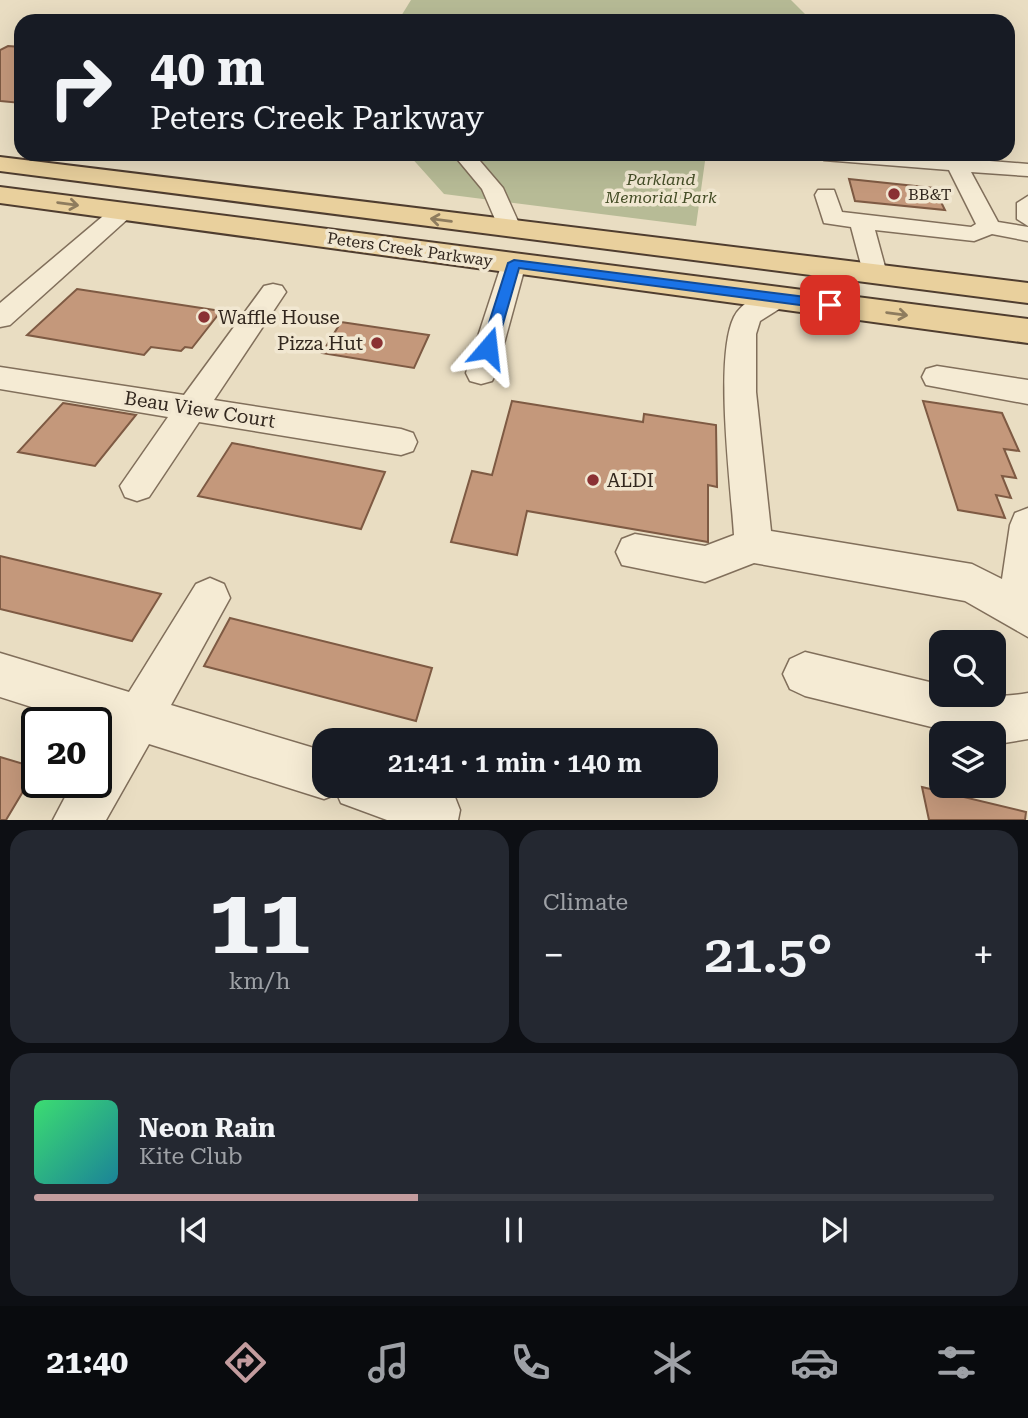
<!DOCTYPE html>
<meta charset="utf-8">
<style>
:root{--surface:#171b24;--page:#242831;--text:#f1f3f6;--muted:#9ea1a6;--line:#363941;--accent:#c39c9e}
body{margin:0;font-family:"Roboto Serif",serif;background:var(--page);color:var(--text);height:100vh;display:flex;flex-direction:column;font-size:26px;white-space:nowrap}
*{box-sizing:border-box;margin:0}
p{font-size:23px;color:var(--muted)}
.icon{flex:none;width:38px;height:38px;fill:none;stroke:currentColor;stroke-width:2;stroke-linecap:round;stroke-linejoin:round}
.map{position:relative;height:820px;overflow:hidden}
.drawer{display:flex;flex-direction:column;gap:10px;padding:10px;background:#0d0f14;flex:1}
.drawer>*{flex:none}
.guide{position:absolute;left:14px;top:14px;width:1001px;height:147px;border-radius:21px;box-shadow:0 7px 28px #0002;background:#171b24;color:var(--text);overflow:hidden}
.controls{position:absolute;left:929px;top:630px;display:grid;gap:14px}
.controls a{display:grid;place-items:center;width:77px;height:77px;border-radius:14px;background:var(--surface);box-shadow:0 7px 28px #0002;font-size:35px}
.speed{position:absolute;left:21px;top:707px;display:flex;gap:14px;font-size:35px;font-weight:700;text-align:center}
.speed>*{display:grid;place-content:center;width:91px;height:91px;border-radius:50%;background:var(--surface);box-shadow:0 7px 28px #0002;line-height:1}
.speed .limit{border:4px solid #111;border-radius:10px;background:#fff;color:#111}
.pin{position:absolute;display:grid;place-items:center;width:60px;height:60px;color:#fff;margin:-30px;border-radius:14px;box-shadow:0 4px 10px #0006}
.me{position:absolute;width:77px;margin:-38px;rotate:17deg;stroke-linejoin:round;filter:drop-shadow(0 0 5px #0008)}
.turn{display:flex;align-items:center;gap:24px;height:147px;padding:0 21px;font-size:32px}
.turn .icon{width:91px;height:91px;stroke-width:2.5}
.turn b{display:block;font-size:49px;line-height:60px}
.big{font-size:52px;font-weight:600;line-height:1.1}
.drawer .tile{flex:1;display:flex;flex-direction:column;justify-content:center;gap:10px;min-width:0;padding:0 24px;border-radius:21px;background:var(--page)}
.drawer .dial{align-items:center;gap:0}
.dial b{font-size:91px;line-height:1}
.song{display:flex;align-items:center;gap:21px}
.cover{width:84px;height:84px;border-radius:10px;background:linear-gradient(135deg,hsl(140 70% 55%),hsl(190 70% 35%))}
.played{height:7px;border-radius:4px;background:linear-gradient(90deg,var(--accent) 40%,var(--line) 40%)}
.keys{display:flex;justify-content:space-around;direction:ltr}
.heat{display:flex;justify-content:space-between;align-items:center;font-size:38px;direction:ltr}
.drawer .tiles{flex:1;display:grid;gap:10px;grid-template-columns:1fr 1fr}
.tile:last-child{grid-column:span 2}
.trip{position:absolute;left:312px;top:728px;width:406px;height:70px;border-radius:21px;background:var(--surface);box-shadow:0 7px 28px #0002;font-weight:600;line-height:70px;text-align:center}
.tabs{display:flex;height:112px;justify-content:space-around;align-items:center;background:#090b0e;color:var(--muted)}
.tabs .icon{width:49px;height:49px}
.tabs .selected{color:var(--accent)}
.tabs b{font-size:32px;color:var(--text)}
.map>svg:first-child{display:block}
</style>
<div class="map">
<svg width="1028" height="820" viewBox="0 0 1028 820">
<rect width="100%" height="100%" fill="#e9ddc2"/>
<g fill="#b7bb96">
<polygon points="411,0 791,0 812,21 398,21"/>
<polygon points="403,154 706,154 696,226 444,194 409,155"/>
</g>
<g fill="#c4987b" stroke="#7e5a43" stroke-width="2">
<polygon points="8,46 21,47 21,103 0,101 0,50"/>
<polygon points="849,179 934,188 945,210 855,201"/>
<polygon points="77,289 221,311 192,348 185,347 181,351 151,347 144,355 27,335"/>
<polygon points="341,322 429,335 414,368 322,353"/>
<polygon points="512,401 643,422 644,414 716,425 717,487 708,485 708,542 527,511 517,555 451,542 472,471 492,475"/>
<polygon points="923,401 1002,413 1019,451 1004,449 1016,478 1002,476 1011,498 996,495 1005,518 958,510"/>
<polygon points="63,403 136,415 95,466 18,452"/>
<polygon points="232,443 385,472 361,529 198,496"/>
<polygon points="0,556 161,594 132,641 0,609"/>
<polygon points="230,618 432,668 416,721 204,666"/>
<polygon points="0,757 37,768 6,820 0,820"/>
<polygon points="922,787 1026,812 1025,820 929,820"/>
</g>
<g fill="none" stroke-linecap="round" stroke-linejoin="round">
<defs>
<g id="minor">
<polygon points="453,154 474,154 503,188 521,228 517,233 501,233 482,189"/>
<polygon points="814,154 902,154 1028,164 1028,176 971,172 998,222 1028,227 1028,241 992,234 974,241 875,230 887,274 883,280 865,280 851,227 824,223 815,195 818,190 834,190 842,212 971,227 976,224 949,170 824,160"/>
<polygon points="1028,196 1028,226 1017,219 1017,203"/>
<polygon points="123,204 134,211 131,216 10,325 0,327 0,303 115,206"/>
<polygon points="514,255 523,258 526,263 496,373 492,381 481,384 470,381 466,373 502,263 505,258"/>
<polygon points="273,284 282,286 286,292 214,400 401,429 413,433 417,442 413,451 401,455 199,422 149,497 137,501 125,497 120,486 168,417 0,389 0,367 184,395 264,286"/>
<path d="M778,289L787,292L791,298L787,304L760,321L756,334V392L771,531L972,564L1002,579L1010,525L1015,513L1028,508V637L965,601L754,563L705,582L622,565L616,552L622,539L635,534L705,546L734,535C731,486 714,358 734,317C742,301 762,294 778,289Z"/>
<polygon points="937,366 1028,380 1028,404 926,385 922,377 926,369"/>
<polygon points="210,578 224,584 230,598 171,705 324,751 324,786 436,786 453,792 460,810 458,820 387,820 341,803 337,794 324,799 149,744 106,820 53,820 73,782 96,782 96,744 105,730 96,727 96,723 82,723 0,697 0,653 129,692 196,584"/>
<path d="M805,652L942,685V695C971,695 999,698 1028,693V739L998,744L994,743V733H956L805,696L790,689L783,674L790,659Z"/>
</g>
<g id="major">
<polygon points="0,157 1028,283 1028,303 0,171"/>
<polygon points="0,187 1028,319 1028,343 0,203"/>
</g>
</defs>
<use href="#minor" stroke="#816f5b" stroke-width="3"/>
<use href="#major" stroke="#4f3d2f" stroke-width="4"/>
<use href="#minor" fill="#f5ebd4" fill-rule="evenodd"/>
<use href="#major" fill="#e9d09d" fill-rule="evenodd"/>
</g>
<defs><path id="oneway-shaft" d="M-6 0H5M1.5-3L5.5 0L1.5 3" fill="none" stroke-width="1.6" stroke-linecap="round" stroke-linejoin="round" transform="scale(1.75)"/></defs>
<g stroke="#8e7c5e">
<use href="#oneway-shaft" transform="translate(68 204) rotate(8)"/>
<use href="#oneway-shaft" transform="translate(441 220) rotate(-173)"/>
<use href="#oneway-shaft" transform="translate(897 314) rotate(8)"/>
</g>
<polygon fill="#1a73e8" stroke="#114b97" stroke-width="2" points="514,260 830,300 837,305 830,309 519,268 496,348 488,353 483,351 481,348 508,263"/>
<g fill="#8a3133" stroke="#f1e7d1" stroke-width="2.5">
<circle cx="894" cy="194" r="7"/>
<circle cx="204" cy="317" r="7"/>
<circle cx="377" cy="343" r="7"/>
<circle cx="593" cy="480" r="7"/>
</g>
<g text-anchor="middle" stroke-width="7" stroke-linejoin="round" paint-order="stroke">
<g font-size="16" font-style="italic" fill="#444d26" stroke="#f1e7d1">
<text x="661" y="185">Parkland<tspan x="661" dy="18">Memorial Park</tspan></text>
</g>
<g font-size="16" fill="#32271e" stroke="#f1e7d1" text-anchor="start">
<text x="908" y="200">BB&amp;T</text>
</g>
<g font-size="16" fill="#32271e" stroke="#f1e7d1">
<text transform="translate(410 249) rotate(8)" y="6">Peters Creek Parkway</text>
</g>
<g font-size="19" fill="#32271e" stroke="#f1e7d1" text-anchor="start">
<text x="218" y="324">Waffle House</text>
<text x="363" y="350" text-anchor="end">Pizza Hut</text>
<text x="607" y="487">ALDI</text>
</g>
<g font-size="19" fill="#32271e" stroke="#f1e7d1">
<text transform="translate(200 409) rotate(9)" y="7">Beau View Court</text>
</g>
</g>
</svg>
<div class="controls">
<a><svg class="icon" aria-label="search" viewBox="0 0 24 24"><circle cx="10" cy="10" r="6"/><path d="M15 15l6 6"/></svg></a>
<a><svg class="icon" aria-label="layers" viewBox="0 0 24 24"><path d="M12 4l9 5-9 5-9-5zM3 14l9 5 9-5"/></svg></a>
</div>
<div class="speed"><div class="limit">20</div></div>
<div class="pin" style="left:830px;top:305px;background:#d93025"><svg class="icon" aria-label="arrive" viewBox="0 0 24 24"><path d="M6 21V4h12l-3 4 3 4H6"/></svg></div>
<svg class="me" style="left:488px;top:348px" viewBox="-20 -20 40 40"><path d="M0-17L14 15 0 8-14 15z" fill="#1a73e8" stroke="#fff" stroke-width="4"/></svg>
<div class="trip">21:41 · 1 min · 140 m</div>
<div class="guide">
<div class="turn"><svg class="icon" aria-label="right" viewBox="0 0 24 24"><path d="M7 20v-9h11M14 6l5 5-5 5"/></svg><div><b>40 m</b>Peters Creek Parkway</div></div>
</div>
</div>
<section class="drawer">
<div class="tiles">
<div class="tile dial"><b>11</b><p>km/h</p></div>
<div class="tile"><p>Climate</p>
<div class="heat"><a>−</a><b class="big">21.5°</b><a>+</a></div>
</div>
<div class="tile">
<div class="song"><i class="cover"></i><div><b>Neon Rain</b><p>Kite Club</p></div></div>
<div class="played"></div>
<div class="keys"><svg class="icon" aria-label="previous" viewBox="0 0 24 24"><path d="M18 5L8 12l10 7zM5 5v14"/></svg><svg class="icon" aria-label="pause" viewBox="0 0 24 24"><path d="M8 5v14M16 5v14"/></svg><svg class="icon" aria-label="next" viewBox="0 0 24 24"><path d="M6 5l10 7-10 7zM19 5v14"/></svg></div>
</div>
</div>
</section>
<nav class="tabs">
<b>21:40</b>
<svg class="icon selected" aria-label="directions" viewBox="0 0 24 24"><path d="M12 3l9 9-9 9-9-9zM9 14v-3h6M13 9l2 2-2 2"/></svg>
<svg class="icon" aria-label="music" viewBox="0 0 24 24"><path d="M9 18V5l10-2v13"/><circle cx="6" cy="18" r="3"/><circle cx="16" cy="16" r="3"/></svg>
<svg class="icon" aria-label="phone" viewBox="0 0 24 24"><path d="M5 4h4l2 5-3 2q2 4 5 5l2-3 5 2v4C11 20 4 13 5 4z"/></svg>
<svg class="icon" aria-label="climate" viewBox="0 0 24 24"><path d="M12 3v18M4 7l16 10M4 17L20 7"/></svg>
<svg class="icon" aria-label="car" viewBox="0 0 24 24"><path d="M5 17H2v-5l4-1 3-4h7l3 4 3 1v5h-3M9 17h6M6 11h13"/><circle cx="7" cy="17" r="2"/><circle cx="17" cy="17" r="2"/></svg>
<svg class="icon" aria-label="filters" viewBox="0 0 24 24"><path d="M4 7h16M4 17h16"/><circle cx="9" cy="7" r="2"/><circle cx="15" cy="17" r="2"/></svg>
</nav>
